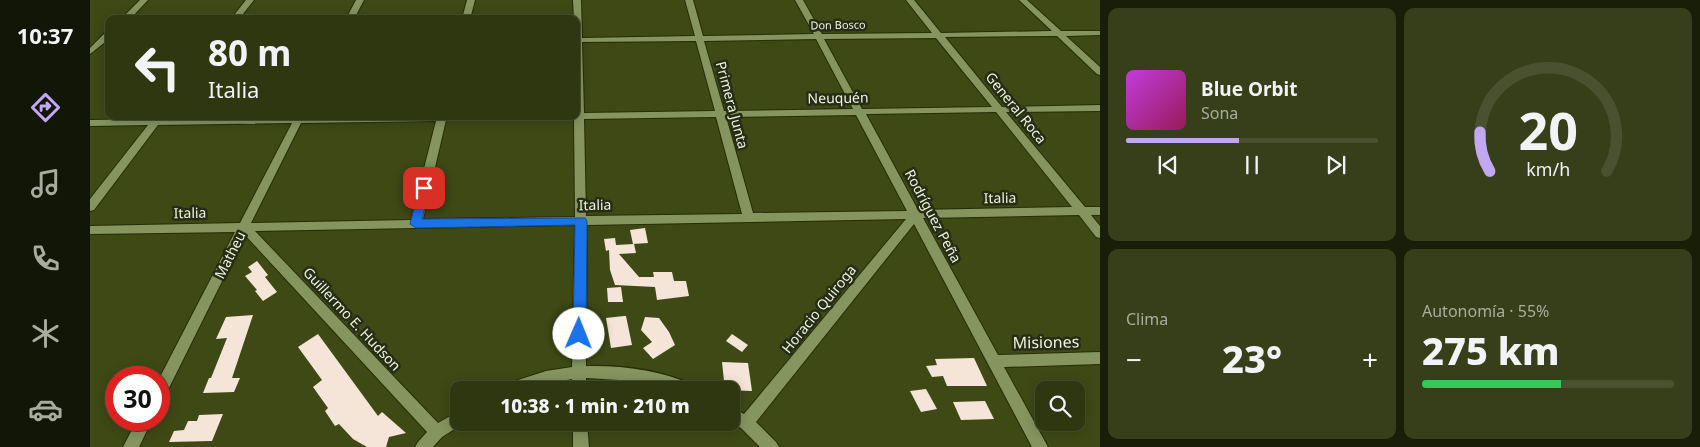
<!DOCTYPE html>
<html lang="es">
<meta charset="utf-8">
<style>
:root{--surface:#2e3710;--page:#363f19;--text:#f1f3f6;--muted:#a7ac9f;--line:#495130;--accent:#c2a7f2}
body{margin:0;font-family:"Noto Sans",sans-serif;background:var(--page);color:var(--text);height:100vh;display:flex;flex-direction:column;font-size:19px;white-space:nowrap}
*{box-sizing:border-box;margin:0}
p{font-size:16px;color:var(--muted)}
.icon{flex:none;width:28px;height:28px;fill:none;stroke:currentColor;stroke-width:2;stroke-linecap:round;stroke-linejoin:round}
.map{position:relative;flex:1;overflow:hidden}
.sheet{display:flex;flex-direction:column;gap:8px;padding:8px;background:#191e09;width:600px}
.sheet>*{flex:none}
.top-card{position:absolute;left:15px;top:15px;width:475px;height:105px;border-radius:10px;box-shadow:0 2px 12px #0003,0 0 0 1px var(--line);background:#2e3710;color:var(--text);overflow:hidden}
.buttons{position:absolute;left:945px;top:381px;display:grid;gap:10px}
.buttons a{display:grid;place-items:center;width:50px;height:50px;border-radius:10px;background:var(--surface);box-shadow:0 2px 12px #0003,0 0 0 1px var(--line);font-size:25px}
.speed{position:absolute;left:15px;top:366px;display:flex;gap:10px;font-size:25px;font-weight:700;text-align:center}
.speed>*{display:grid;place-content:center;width:65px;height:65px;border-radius:50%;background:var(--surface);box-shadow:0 2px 12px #0003,0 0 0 1px var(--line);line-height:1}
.speed .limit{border:8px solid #d22;background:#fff;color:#111}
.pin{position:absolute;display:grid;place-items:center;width:42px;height:42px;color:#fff;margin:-21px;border-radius:10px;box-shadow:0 2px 8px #0006}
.me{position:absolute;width:55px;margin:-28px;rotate:1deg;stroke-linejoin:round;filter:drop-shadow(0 0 4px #0008)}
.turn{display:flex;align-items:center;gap:18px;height:105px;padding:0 20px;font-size:22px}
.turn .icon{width:65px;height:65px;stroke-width:2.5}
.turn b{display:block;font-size:35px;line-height:42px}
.big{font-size:38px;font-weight:800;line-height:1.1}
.sheet .widget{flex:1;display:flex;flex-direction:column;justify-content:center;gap:8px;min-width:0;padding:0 18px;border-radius:10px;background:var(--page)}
.sheet .dial{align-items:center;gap:0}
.dial svg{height:130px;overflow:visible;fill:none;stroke:var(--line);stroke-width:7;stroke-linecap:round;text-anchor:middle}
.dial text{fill:var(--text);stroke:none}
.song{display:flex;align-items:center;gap:15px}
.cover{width:60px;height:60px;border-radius:8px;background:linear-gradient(135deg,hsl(290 70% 55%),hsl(330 70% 35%))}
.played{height:5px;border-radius:2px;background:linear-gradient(90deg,var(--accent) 45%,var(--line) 45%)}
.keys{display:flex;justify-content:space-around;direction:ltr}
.heat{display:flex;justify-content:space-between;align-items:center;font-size:28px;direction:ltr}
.charge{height:8px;border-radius:4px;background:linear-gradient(90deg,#34c759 55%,var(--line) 0)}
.sheet .tiles{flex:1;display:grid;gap:8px;grid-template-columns:repeat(2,1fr)}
.trip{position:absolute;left:360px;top:381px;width:290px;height:50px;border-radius:10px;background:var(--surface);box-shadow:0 2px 12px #0003,0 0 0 1px var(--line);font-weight:800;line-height:50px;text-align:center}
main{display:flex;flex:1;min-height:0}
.tabs{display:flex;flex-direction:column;width:90px;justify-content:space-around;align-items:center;background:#121606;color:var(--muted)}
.tabs .icon{width:35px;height:35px}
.tabs .selected{color:var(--accent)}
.tabs b{font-size:22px;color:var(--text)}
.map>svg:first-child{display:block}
</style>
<main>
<nav class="tabs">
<b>10:37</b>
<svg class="icon selected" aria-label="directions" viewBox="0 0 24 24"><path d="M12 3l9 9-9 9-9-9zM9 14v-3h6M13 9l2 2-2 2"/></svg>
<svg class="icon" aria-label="music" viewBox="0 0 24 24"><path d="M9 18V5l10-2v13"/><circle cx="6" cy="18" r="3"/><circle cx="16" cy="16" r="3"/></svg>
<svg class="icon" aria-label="phone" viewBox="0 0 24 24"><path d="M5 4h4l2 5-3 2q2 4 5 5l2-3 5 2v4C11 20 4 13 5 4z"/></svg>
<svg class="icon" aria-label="climate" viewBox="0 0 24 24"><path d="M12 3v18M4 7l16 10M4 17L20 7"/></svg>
<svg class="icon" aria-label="car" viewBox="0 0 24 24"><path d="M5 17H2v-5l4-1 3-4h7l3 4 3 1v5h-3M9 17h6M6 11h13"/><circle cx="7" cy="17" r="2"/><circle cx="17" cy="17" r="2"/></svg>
</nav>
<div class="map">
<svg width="1010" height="447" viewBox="0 0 1010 447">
<rect width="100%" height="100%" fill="#3e4916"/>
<g fill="#f5e5d8">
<polygon points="555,228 558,243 543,244 540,230"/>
<polygon points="525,238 526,245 544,244 546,253 529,254 549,277 564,277 563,272 582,272 584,281 596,281 599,296 567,300 565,287 525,285 520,270 519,250 516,251 514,239"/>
<polygon points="167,261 178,275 175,277 187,292 173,301 165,291 167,290 155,276 162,272 158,267"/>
<polygon points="531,287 533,302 518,302 517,288"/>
<polygon points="163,315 142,378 150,378 144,392 113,393 119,378 121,378 137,338 126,339 136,317"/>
<polygon points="534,316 536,316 542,345 521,348 516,318"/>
<polygon points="555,317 569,318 579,332 585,345 563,359 553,348 562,342 551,330"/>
<polygon points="228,334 288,416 292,412 316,433 299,437 296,447 277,447 263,439 249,424 245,426 235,411 238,408 223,387 232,380 208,347"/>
<polygon points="642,334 658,345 652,352 636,341"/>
<polygon points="884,358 897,386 857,386 853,376 842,377 836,366 847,365 845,359"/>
<polygon points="632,362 658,363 662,391 635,390"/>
<polygon points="836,389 847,409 831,412 820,391"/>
<polygon points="895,401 904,419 871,420 863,402"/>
<polygon points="133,414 122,441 79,442 84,431 94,430 98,421 107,421 109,415"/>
</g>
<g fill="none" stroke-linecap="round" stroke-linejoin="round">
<defs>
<g id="minor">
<polygon points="50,0 58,0 40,19 31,19"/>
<polygon points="156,0 164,0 149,19 141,19"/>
<polygon points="266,0 274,0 264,19 256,19"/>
<polygon points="377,0 385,0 380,19 372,19"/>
<path d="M483,0H491L492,38L605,36L595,0H603L613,36L724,34L705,0H713L732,34L842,33L816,0H824L851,33L962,31L929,0H937L971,31H1010V35L976,36L1010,67V75L1007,74L967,36L855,37L912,107L1010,105V111L916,112L995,207H1010V215H1001L1010,226V238L1006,237L989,215L833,218L908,355L1010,352V364L914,367L958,447H942L824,224L666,422L686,442L689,447H670L651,428L641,422V407L654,414L816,219L497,225L496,366C531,365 571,370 603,385L605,390H577L529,380L496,378V390H482V379L456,384L435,390H411L413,385L456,371L482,367L485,225L165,231L348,423L369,411V422L374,423L352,437L343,447H325L328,442L337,432L155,235L74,398L69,400V379L145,232L0,234V226L150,223L202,123L68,125L4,210L0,211V199L58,125L0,126V120L63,119L67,116L73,119L205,116H458L453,119L356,120L333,219L485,217L484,119L481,116H486V19H484ZM846,38L902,107L772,109L734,39ZM726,39L763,109L634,111L614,41ZM606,41L625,111L494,113L492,42ZM906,112L982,207L828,210L776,114ZM766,115L817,211L663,213L636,117ZM626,117L652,214L496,216L494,119ZM346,121L321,220L161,223L211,123Z"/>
<polygon points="16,32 19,32 19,39 0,54 0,48"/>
<polygon points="47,420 62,420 49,447 33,447"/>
<polygon points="483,422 497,422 499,447 483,447"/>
</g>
</defs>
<use href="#minor" stroke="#262e06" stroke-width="2"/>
<use href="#minor" fill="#869460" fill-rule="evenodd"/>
</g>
<polygon fill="#1a73e8" stroke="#114b97" points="334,185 340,188 332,219 495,218 497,221 496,334 494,338 489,339 485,338 483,334 485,225 326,228 320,224 329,188"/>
<g text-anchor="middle" stroke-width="5" stroke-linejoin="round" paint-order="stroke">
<g font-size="11" fill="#ebf3d8" stroke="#272c17">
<text transform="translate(748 25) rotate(-1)" y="4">Don Bosco</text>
</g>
<g font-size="14" fill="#ebf3d8" stroke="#272c17">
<text transform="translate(748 98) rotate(-1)" y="5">Neuquén</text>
<text transform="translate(642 105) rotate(75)" y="5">Primera Junta</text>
<text transform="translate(926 108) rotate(51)" y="5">General Roca</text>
<text transform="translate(910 198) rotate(-1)" y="5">Italia</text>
<text transform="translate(505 205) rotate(-1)" y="5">Italia</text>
<text transform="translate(100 213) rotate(-1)" y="5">Italia</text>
<text transform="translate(843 216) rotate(62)" y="5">Rodríguez Peña</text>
<text transform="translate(140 255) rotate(-63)" y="5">Matheu</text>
<text transform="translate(729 309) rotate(-51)" y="5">Horacio Quiroga</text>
<text transform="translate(262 319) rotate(47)" y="5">Guillermo E. Hudson</text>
</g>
<g font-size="16" fill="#ebf3d8" stroke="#272c17">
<text transform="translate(956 342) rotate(-1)" y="6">Misiones</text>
</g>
</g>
</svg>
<div class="buttons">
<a><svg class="icon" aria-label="search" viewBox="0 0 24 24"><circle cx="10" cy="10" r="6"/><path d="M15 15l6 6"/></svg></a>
</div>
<div class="speed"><div class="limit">30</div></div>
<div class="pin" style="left:334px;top:188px;background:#d93025"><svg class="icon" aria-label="arrive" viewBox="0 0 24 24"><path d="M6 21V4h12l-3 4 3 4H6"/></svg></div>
<svg class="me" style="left:489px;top:334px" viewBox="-20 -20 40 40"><circle r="19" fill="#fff"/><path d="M0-13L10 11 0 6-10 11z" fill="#1a73e8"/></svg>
<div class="trip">10:38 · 1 min · 210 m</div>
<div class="top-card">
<div class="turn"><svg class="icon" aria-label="left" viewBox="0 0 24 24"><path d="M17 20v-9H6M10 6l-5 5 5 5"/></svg><div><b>80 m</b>Italia</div></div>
</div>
</div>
<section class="sheet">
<div class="tiles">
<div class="widget">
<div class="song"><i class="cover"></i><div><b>Blue Orbit</b><p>Sona</p></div></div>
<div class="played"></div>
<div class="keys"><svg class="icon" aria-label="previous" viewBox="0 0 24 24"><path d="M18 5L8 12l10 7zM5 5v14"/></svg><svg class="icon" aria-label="pause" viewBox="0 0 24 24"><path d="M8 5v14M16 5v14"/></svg><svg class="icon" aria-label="next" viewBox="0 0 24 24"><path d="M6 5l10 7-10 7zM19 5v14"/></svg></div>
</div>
<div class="widget dial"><svg viewBox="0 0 100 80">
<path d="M14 69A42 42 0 1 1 86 69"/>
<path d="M14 69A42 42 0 0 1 8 45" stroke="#c2a7f2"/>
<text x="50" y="56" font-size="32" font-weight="700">20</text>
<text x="50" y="72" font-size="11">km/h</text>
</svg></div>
<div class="widget"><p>Clima</p>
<div class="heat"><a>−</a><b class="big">23°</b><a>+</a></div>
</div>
<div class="widget"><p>Autonomía · 55%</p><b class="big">275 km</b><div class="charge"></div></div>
</div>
</section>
</main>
